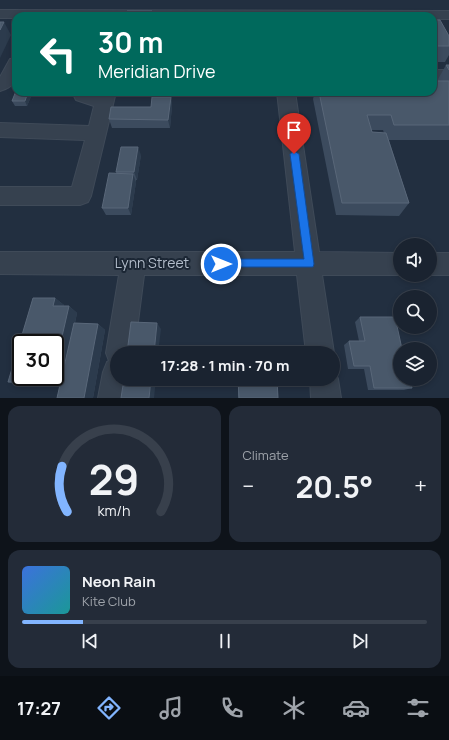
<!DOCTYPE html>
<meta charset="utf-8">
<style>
:root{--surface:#1a2330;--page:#232b38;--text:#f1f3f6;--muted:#9fa4ab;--line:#38404c;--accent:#82b5ff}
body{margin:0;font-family:Manrope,sans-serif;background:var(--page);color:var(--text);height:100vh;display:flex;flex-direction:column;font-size:15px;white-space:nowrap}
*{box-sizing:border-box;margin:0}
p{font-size:13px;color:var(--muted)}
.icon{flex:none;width:22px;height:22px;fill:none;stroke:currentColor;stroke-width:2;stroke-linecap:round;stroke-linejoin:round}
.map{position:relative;height:398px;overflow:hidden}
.side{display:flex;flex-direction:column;gap:8px;padding:8px;background:#0e131a;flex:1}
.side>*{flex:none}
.top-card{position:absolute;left:12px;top:12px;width:425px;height:84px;border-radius:12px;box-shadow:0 2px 6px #0003,0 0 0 1px var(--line);background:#00695c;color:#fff;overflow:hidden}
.tools{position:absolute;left:393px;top:238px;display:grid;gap:8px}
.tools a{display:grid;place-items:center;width:44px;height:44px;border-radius:50%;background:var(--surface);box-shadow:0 2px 6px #0003,0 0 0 1px var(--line);font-size:20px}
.speed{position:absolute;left:12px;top:334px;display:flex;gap:8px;font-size:20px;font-weight:700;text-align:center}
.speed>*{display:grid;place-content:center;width:52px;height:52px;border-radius:50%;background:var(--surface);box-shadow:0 2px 6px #0003,0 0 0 1px var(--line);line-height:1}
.speed .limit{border:2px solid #111;border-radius:6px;background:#fff;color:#111}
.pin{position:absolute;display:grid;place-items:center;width:34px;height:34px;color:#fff;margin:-41px -17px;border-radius:50% 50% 50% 0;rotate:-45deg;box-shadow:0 0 4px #0007}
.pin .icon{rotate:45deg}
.me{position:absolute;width:44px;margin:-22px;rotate:90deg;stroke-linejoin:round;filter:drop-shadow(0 0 3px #0008)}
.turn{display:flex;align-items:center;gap:14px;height:84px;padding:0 20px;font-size:18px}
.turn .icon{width:52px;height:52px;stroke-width:2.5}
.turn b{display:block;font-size:28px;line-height:34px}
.big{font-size:30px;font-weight:700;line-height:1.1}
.side .tile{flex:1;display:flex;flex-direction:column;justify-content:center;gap:6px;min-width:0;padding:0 14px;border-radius:12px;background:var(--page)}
.side .dial{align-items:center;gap:0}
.dial svg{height:104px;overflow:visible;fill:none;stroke:var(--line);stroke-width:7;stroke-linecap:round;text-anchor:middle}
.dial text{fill:var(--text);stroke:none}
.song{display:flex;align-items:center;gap:12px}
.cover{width:48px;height:48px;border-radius:6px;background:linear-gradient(135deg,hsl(220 70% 55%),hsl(180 70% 35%))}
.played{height:4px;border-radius:2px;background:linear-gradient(90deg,var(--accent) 15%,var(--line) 15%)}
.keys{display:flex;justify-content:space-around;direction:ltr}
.heat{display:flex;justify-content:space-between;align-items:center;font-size:22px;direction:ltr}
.side .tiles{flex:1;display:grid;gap:8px;grid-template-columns:1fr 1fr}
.tile:last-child{grid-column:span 2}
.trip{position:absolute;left:110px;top:346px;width:230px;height:40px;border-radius:20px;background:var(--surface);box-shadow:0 2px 6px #0003,0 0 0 1px var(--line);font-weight:700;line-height:40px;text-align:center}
.tab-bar{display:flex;height:64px;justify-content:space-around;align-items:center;background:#0a0e13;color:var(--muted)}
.tab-bar .icon{width:28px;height:28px}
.tab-bar .current{color:var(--accent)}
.tab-bar b{font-size:18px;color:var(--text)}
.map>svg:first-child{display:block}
</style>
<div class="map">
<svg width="449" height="398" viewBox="0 0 449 398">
<rect width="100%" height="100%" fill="#222f40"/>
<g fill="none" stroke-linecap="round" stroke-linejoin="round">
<defs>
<g id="minor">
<polygon points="0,10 449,11 449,19 433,19 433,16 16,16 16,18 0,18"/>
<path d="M16,58C16,75 20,85 0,91V77L10,59Z"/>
<rect x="433" y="70" width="16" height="12"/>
<polygon points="72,92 98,94 98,92 116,92 91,196 88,202 80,205 0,205 0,187 72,187 85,140 0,137 0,123 89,126 94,106 76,100"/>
<polygon points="277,92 295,92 319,252 400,253 401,275 322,275 334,353 333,355 333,353 306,353 297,275 144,275 134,353 117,353 117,379 130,379 128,398 98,398 103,372 107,362 109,361 106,353 119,275 0,274 0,252 295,252"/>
<polygon points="430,253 449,253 449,275 429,275"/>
<polygon points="333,368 338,379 341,398 311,398 310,379 333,379"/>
</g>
</defs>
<use href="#minor" stroke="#3f4a58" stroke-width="2"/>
<use href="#minor" fill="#36414f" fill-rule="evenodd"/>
</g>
<g fill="#3c4b5e" fill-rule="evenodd">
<polygon points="433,20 449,36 449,55 445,62 433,62"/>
<path d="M446,65H449V140H389L409,203L399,216L336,215L313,99L315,92H433L437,81ZM371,130H383L384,133L372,132Z"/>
<polygon points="33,92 27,106 15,106 12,101"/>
<rect x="217" y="92" width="26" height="4"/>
<polygon points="171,97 172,106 170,128 112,128 109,119 151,107"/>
<polygon points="141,155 137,180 136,180 136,182 131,215 106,215 102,208 117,174 116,172"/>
<polygon points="55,298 64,305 64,306 69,306 77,313 75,323 98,324 105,330 93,398 57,398 60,385 21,385 8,382"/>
<polygon points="360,317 412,388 404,390 368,390 364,369 348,369 344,345 349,341 359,341 355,322"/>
<polygon points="238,379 277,379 278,398 238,398"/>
</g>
<g fill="#2c3b4d">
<polygon points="4,22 11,35 0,58 0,30"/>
<polygon points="28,92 33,92 27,106 25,101"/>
<polygon points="171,97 172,106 170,128 168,120"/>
<polygon points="138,147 141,155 137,180 134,172"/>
<polygon points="133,174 136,182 131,215 128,208"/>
<polygon points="55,298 64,305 62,313 53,306"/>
<polygon points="69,306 77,313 62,385 51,382 53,377 55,377 55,367"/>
<polygon points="157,323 161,329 158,353 154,353"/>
<polygon points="98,324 105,330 93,398 84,398"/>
<polygon points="151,379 156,379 154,398 149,398"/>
</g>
<g fill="#49586a" stroke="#596779">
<polygon points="127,11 152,11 151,16 126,16"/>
<rect x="231" y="15" width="29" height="1"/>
<polygon points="433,20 440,20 449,36 449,46 433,46"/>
<polygon points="0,22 4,22 0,30"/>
<polygon points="446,65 449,65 449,70"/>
<polygon points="433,81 449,81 449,125 394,125 391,115 367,115 372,132 386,133 409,203 342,203 319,92 433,92"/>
<polygon points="16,91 16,92 28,92 25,101 12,101"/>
<polygon points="152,97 171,97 168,120 109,119 111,107 151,107"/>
<polygon points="121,147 138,147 134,172 116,172"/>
<polygon points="109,173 133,174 128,208 102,208"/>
<polygon points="33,298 55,298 53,306 69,306 55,367 55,343 21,343 21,377 53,377 51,382 8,382"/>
<polygon points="360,317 395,317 402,349 400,349 400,379 410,379 412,388 374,388 370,366 354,366 349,341 365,341"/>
<polygon points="131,322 157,323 154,353 127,353"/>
<polygon points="74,323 98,324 84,398 57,398"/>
<polygon points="124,379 151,379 149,398 121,398"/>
<polygon points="238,379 277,379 278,398 239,398"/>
</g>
<polygon fill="#1a73e8" stroke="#114b97" points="294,151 299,154 314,264 313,267 218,267 216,264 218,260 221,259 304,259 290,154"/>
<g text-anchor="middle" stroke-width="4" stroke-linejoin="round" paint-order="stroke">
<g font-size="14" fill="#b2bcca" stroke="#1b2634">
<text x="152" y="268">Lynn Street</text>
</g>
</g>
</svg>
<div class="tools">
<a><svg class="icon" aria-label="sound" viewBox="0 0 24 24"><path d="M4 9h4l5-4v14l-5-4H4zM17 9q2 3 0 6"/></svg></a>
<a><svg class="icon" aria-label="search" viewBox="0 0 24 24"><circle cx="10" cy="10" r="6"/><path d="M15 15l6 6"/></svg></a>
<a><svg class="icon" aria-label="layers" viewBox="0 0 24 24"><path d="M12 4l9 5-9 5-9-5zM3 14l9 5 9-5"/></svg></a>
</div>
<div class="speed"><div class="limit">30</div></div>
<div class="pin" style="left:294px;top:154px;background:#d93025"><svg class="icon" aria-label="arrive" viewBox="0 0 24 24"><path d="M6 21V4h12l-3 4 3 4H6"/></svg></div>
<svg class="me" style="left:221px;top:264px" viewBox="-20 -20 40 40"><circle r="17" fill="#1a73e8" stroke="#fff" stroke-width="3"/><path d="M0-11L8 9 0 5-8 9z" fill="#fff"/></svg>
<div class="trip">17:28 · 1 min · 70 m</div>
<div class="top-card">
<div class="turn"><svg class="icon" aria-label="left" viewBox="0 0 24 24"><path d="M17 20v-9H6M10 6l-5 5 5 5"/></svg><div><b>30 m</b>Meridian Drive</div></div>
</div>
</div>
<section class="side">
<div class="tiles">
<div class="tile dial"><svg viewBox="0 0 100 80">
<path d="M14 69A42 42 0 1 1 86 69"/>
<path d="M14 69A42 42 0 0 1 10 34" stroke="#82b5ff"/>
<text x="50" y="56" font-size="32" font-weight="700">29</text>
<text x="50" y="72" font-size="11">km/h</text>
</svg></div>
<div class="tile"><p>Climate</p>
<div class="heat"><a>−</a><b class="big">20.5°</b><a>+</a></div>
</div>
<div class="tile">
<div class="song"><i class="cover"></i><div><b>Neon Rain</b><p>Kite Club</p></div></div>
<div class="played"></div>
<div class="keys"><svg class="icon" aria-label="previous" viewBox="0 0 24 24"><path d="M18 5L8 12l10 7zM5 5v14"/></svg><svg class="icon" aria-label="pause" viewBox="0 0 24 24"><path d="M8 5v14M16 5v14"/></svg><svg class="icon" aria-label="next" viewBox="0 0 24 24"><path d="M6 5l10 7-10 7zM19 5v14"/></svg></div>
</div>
</div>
</section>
<nav class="tab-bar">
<b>17:27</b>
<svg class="icon current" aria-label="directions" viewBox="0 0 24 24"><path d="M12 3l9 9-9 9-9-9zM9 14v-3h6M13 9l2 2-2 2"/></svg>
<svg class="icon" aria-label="music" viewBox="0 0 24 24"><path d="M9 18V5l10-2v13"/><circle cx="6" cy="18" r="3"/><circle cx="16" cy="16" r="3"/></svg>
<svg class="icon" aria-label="phone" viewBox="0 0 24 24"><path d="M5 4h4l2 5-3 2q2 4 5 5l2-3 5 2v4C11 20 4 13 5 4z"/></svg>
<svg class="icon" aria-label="climate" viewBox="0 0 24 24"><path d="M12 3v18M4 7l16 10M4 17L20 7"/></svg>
<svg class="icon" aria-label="car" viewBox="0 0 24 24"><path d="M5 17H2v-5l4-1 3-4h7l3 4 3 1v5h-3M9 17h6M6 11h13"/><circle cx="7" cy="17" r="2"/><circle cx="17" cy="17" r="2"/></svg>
<svg class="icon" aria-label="filters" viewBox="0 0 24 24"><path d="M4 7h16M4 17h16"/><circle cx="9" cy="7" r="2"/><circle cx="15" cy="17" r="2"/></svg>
</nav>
